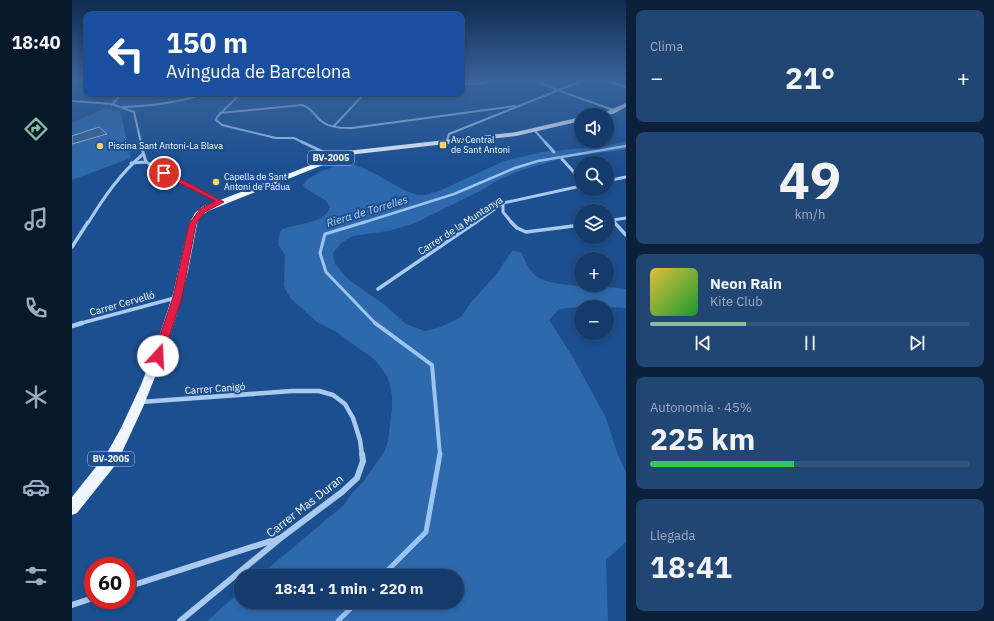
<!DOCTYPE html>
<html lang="es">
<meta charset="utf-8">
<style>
:root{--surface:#143b6b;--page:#214673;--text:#f1f3f6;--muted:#9dadc1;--line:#33557e;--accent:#8abfa5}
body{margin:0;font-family:"IBM Plex Sans",sans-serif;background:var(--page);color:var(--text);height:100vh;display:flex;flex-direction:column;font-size:15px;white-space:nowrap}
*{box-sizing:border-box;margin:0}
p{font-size:13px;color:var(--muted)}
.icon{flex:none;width:22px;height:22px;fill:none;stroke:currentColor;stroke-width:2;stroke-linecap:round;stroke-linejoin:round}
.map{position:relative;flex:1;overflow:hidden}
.panel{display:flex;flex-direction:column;gap:10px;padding:10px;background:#0b203b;width:368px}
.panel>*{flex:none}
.hud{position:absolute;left:12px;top:12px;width:380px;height:84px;border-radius:8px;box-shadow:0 2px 6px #0003,0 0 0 1px var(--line);background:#1a4fa0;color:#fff;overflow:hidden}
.tools{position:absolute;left:502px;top:108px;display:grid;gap:8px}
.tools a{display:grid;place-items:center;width:40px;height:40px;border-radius:50%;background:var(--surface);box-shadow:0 2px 6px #0003,0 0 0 1px var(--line);font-size:20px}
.speed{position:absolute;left:12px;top:557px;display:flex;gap:8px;font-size:20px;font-weight:700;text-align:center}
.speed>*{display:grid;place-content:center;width:52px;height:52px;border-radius:50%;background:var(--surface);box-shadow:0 2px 6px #0003,0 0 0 1px var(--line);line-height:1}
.speed .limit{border:6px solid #d22;background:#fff;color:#111}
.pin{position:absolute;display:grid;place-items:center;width:34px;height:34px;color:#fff;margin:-17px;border:2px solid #fff;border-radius:50%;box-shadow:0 1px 4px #0007}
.me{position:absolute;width:44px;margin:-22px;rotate:20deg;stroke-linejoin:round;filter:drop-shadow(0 0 3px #0008)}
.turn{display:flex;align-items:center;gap:14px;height:84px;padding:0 16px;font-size:18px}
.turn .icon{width:52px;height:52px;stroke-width:2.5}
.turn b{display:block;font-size:28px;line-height:34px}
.big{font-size:30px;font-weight:800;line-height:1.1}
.panel .widget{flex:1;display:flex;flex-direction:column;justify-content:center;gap:6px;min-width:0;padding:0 14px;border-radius:8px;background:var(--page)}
.panel .dial{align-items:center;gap:0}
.dial b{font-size:52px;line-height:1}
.song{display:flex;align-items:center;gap:12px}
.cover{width:48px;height:48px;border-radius:6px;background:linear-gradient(135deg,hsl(50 70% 55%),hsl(130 70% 35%))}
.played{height:4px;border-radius:2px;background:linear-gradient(90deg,var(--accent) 30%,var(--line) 30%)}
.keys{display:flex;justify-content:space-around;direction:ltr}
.heat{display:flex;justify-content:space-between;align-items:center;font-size:22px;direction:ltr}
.charge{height:6px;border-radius:3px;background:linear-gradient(90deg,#34c759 45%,var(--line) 0)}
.trip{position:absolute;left:162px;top:569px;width:230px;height:40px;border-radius:20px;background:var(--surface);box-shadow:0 2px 6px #0003,0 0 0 1px var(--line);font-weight:800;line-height:40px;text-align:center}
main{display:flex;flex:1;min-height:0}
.menu{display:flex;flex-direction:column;width:72px;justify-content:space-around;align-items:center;background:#08182b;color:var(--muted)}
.menu .icon{width:28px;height:28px}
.menu .on{color:var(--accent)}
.menu b{font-size:18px;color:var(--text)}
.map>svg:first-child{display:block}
</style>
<main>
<nav class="menu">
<b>18:40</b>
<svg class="icon on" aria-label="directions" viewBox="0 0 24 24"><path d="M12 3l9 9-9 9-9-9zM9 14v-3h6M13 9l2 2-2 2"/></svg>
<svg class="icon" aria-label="music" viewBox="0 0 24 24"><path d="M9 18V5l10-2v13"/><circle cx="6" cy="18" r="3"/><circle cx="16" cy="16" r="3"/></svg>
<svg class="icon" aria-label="phone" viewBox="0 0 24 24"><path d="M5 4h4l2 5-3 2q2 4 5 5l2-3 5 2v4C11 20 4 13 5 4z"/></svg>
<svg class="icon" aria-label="climate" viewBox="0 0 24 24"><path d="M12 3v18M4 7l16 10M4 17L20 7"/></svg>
<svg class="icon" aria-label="car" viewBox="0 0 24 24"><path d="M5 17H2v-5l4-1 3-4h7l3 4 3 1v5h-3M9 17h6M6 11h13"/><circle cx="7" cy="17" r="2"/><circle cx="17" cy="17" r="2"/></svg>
<svg class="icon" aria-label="filters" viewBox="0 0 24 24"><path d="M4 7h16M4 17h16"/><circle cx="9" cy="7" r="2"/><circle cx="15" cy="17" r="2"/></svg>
</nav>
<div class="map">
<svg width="554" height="621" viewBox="0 0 554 621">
<rect width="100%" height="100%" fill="#1b4f8f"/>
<g fill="#2e69ad">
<polygon points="33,108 48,111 59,158 0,180 0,123"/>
<path d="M554,141V149L549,150L491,158L450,170L428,179L408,191L343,223L316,231L281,236L269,243L261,253L263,264L276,279L314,306L334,324L353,331L369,327L389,317L401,300L422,277L440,251L449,252C452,259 457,270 463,275C479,289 532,285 554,289V308L517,306L487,309L477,320L502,359L534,418L546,455L554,473V542L534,560L536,621H135L169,591V602H385V576H187L273,504L281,492L291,482L312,452L316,441L320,409V396L318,385L315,376L303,360L266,333L245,322L218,298L212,286L213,255L207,246L206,240L209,230C222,223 253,225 258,207L253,200L233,188L231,185L236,179L250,171L266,165L280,164L296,170L334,191L346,195H353L365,192L432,161L470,152L533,146Z"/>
</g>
<polygon fill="#3c6290" stroke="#9cc4f0" points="27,127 35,134 0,144 0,136"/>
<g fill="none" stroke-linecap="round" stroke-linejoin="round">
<polyline stroke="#9cc4f0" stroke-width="2.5" points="290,223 382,194 443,168 466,161 554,146"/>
<polyline stroke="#9cc4f0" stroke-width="3" points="293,222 253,234 248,253 254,272 304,324"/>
<polyline stroke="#9cc4f0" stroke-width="4" points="303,323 360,365 368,455"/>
<g stroke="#9cc4f0" stroke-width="5">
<polyline points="310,576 354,532 368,454"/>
<polyline points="266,621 285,602"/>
</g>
<g stroke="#a9c9ee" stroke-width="2">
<polyline points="462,80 485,90 544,111"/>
<polyline points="533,80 554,87"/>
<polyline points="0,81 15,81"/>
<polyline points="389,84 406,84 425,80"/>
<polyline points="169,93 145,117 144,120 150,125 204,138 222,138 232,143"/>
<polyline points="0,101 40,104 62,112"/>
<polyline points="40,105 50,93"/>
<path d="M51,107C80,106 107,103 134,93"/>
<polyline points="62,112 69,143"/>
<path d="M148,113L230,105C240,108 242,115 249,121C258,128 270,128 280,128L443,106"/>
<polyline points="262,126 293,93"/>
<polyline points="462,130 474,143"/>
<polyline points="375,141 377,134 512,80"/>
</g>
<g stroke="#a9c9ee" stroke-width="3">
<polyline points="68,142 74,162 149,202"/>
<polyline points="230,142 262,157"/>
<polyline points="473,142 482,152"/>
<polyline points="490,159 509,180"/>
<polyline points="59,163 74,162"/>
<polyline points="535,181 554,177"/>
<polyline points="431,203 431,212 440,223"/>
<polyline points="541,220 543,223"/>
<polyline points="535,221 554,218"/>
<path d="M16,223C32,197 48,174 71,154"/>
<polyline points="403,223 431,203 509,186"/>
</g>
<g stroke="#a9c9ee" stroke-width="3.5">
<polyline points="439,222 445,228 454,232 509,225"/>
<polyline points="542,222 554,235"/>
<polyline points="0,247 16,222"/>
<polyline points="306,289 404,222"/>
<polyline points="6,324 103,298"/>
</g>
<g stroke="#a9c9ee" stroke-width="4.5">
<polyline points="0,326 10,323"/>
<polyline points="69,402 220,391 247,391 261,395 273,404 281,418 288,440 290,455"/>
</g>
<g stroke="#a9c9ee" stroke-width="6">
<polyline points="55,587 208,538"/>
<polyline points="0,605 21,598"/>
<polyline points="108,621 210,537 270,492 285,478 291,461 290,454"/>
</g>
<g fill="#f0f6ff" fill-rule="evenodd">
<polygon points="554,103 554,107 541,114 527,115"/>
<polygon points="509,117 509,121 444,136 276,155 136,211 129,216 125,224 116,271 104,317 89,362 71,407 45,463 5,513 0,515 0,497 35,453 49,428 69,385 86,340 101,294 117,224 123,213 130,207 275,151 444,132"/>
</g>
</g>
<linearGradient id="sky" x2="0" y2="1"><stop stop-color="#0f2b4f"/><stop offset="0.48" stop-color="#39639b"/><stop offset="1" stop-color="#39639b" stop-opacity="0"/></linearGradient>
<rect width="554" height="167" fill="url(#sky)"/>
<polygon fill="#e11d48" stroke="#92132f" points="89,171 94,171 152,202 133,212 124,224 110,297 91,356 90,359 86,360 83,359 81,356 101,297 117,224 128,209 143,201 89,174"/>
<g fill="#ffd166" stroke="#1b4f8f" stroke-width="1.5">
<rect x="367" y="141" width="8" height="8" rx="2"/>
<circle cx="28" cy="146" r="4"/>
<circle cx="144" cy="182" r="4"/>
</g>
<g text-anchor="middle" stroke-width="4" stroke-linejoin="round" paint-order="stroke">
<g font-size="9" fill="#fff" stroke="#1b4f8f" text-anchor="start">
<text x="379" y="143">Av. Central<tspan x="379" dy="10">de Sant Antoni</tspan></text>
<text x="36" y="149">Piscina Sant Antoni-La Blava</text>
<text x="152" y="180">Capella de Sant<tspan x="152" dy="10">Antoni de Pàdua</tspan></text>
</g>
<g fill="#1b4f8f" stroke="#bbcadd" stroke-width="1">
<rect x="236" y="151" width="46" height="14" rx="3"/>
<rect x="16" y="452" width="46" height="14" rx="3"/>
</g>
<g font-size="9" font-weight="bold" fill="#fff">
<text x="259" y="161">BV-2005</text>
<text x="39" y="462">BV-2005</text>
</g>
<g font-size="10" fill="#fff" stroke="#1b4f8f">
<text transform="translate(388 225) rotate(-33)" y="4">Carrer de la Muntanya</text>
<text transform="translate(50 303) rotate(-16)" y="4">Carrer Cervelló</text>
<text transform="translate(143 388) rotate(-4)" y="4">Carrer Canigó</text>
</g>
<g font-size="11" font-style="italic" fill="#b5d3f5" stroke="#1b4f8f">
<text transform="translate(295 211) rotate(-17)" y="4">Riera de Torrelles</text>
</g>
<g font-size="12" fill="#fff" stroke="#1b4f8f">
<text transform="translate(233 506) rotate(-38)" y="4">Carrer Mas Duran</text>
</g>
</g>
</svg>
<div class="tools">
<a><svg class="icon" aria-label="sound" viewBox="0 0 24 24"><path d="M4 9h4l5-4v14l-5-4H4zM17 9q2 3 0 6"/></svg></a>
<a><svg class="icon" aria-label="search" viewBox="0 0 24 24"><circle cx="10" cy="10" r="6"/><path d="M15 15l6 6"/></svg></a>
<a><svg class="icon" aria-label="layers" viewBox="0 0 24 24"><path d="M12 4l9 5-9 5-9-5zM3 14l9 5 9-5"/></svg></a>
<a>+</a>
<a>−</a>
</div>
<div class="speed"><div class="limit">60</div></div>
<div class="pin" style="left:92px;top:173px;background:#d93025"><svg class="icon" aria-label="arrive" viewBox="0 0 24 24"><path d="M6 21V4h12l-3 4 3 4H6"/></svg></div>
<svg class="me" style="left:86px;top:356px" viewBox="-20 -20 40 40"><circle r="19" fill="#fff"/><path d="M0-13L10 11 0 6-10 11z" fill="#e11d48"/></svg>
<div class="trip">18:41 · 1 min · 220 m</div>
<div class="hud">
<div class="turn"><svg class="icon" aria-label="left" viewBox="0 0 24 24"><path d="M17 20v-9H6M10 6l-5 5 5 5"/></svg><div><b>150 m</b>Avinguda de Barcelona</div></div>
</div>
</div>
<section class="panel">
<div class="widget"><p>Clima</p>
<div class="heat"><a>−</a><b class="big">21°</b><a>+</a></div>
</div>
<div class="widget dial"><b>49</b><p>km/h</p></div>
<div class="widget">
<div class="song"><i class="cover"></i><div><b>Neon Rain</b><p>Kite Club</p></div></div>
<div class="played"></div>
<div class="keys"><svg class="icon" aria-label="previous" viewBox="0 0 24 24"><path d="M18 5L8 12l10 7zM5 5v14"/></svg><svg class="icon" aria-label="pause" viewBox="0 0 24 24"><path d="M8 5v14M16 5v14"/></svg><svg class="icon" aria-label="next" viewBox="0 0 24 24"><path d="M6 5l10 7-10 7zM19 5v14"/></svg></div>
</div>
<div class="widget"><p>Autonomía · 45%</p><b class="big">225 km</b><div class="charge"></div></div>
<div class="widget"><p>Llegada</p><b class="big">18:41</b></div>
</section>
</main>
